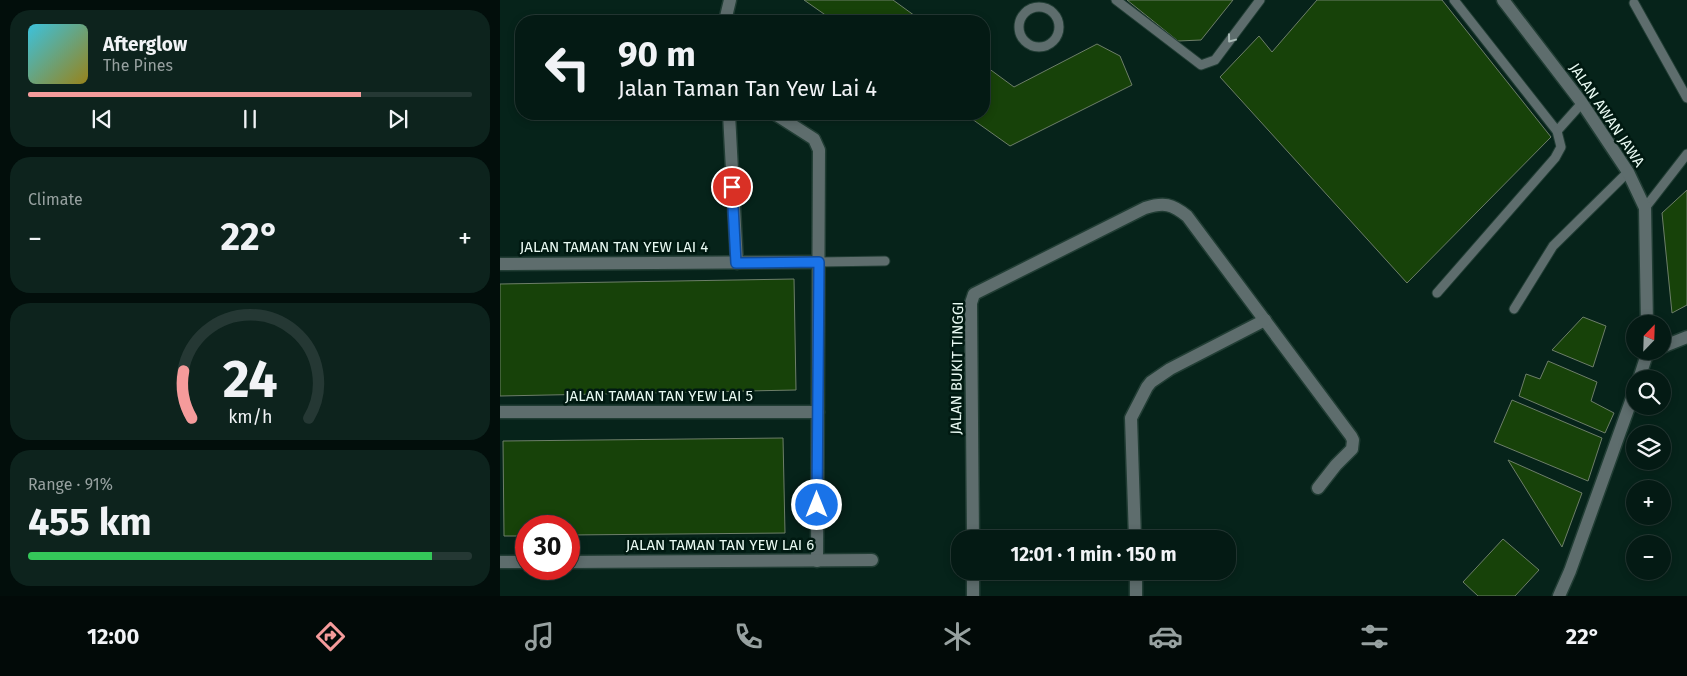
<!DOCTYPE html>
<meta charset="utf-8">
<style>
:root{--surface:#041a14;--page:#0d231d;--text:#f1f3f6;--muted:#97a1a0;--line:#253834;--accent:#f59b9b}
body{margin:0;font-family:"Fira Sans",sans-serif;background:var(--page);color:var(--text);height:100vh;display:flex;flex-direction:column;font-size:19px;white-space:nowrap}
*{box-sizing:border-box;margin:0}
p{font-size:16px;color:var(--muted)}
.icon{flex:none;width:28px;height:28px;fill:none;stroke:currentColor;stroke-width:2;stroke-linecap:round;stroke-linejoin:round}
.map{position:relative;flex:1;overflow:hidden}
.drawer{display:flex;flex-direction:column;gap:10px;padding:10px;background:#020e0b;width:500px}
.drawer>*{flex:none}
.guide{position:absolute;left:15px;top:15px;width:475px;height:105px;border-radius:20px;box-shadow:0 2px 8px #0003,0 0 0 1px var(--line);background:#041a14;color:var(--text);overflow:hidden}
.needle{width:32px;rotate:23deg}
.fabs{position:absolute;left:1126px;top:315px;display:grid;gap:10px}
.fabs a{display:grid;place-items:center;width:45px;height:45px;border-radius:50%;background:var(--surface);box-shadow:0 2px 8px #0003,0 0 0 1px var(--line);font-size:25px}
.speed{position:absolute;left:15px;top:515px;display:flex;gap:10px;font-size:25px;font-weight:700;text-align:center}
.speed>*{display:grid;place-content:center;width:65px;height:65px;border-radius:50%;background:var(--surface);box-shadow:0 2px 8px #0003,0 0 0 1px var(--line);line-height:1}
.speed .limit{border:8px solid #d22;background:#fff;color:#111}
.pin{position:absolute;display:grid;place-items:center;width:42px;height:42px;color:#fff;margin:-21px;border:2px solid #fff;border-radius:50%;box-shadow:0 1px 5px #0007}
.me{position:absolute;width:55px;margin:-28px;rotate:0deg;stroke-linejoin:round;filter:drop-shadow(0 0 4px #0008)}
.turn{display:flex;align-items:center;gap:18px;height:105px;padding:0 20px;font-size:22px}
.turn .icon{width:65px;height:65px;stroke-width:2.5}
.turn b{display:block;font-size:35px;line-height:42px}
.big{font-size:38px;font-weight:700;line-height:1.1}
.drawer .card{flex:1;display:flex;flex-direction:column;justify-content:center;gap:8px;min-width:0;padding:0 18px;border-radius:20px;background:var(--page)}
.drawer .dial{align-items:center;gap:0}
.dial svg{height:130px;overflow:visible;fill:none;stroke:var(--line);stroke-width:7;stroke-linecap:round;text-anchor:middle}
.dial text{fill:var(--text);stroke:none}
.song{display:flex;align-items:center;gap:15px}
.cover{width:60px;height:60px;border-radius:8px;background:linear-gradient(135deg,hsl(190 70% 55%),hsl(50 70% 35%))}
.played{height:5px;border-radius:2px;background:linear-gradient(90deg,var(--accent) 75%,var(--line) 75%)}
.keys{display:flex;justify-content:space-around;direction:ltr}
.heat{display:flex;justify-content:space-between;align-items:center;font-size:28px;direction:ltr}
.charge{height:8px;border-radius:4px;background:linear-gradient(90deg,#34c759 91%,var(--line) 0)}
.trip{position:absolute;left:451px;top:530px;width:285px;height:50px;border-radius:20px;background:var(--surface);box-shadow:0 2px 8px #0003,0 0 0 1px var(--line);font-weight:700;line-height:50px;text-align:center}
.tabs{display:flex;height:80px;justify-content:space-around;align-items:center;background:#020a08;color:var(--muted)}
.tabs .icon{width:35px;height:35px}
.tabs .selected{color:var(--accent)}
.tabs b{font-size:22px;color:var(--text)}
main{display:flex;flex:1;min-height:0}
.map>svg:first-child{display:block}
</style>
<main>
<section class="drawer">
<div class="card">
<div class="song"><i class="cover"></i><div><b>Afterglow</b><p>The Pines</p></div></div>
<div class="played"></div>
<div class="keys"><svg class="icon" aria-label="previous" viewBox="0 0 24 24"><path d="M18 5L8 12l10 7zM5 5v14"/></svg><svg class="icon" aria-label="pause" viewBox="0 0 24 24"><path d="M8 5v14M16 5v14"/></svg><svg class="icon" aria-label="next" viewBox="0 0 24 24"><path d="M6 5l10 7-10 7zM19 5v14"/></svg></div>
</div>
<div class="card"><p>Climate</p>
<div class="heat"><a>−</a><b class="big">22°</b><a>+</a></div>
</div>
<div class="card dial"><svg viewBox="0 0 100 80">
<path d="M14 69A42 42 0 1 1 86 69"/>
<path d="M14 69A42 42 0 0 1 9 40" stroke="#f59b9b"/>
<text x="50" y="56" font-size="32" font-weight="700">24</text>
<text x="50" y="72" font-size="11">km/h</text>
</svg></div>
<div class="card"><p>Range · 91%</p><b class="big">455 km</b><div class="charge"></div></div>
</section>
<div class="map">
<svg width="1187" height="596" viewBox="0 0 1187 596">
<rect width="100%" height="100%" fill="#06231a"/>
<g fill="#174209" stroke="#6d7e69">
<polygon points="304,0 393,0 422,21 334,21"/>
<polygon points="627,0 733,0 701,40 678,41"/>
<polygon points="817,0 942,0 1051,137 907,283 720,77 759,36 772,52"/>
<polygon points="597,44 620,56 632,85 510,146 465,114 484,114 484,65 514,87"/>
<polygon points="1187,190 1187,305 1172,313 1162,213"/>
<polygon points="294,279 296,390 0,396 0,284"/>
<polygon points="1083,317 1106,326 1093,367 1052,350"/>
<polygon points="1048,361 1097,382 1091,401 1114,413 1105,433 1019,396 1026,374 1040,379"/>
<polygon points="1012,400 1102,438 1088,481 994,442"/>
<polygon points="283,438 285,533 69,535 69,526 26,526 26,536 4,536 3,441"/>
<polygon points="1008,460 1082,493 1062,547"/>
<polygon points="1003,539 1039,570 1015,596 978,596 963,582"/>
</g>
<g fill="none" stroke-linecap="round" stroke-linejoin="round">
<defs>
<g id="lane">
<polyline points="616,0 701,65 715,60 760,0"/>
<polyline points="954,0 1057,131"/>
<polyline points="1134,3 1187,98"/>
<circle cx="539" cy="27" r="20"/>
<polyline points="1145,208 1187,154"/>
<polyline points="319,262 385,261"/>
<polyline points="937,293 1055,158 1061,147 1057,131 1082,103"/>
<polyline points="1014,309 1053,246 1128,172"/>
</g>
<g id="street">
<polyline points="1003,0 1082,103 1128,172 1145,208 1147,324"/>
<polyline points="225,21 230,0"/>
<polyline points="229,114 237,263"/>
<polyline points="275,114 314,139 319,150 317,561"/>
<polyline points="0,264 319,262"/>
<polyline points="1162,347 1187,337"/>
<polyline points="1139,379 1148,351"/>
<polyline points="0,412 318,412"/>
<path d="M473,539L471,303L474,294L645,208C664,202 672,204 687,216L851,436L853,440L852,449L836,465L818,488"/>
<polyline points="635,539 631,418 647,387 651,382 670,369 765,320"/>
<polyline points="0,562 26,562"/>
<polyline points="69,562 372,560"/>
<polyline points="473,571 473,596"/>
<polyline points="636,571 636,596"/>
<polyline points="1059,596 1070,571 1135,390"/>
</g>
</defs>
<use href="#lane" stroke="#213d34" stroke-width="11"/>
<use href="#street" stroke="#213d34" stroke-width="15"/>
<use href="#lane" stroke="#5e6d6d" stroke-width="9"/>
<use href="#street" stroke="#5e6d6d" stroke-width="12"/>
</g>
<defs><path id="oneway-chevron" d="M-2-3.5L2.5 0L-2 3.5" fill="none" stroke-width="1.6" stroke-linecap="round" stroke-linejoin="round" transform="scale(1.25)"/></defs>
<use stroke="#aabbb7" href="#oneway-chevron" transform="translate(731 39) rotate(127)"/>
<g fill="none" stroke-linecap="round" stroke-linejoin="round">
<defs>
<polyline id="route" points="232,187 236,263 319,262 317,505"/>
</defs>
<use href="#route" stroke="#114b97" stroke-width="12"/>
<use href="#route" stroke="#1a73e8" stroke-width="9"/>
</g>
<g text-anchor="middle" stroke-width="5" stroke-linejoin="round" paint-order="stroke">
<g font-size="15" fill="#e9faf3" stroke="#001911">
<text transform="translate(1107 115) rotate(56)" y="5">JALAN AWAN JAWA</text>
<text x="114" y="252">JALAN TAMAN TAN YEW LAI 4</text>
<text transform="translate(457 368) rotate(-89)" y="5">JALAN BUKIT TINGGI</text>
<text x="159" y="401">JALAN TAMAN TAN YEW LAI 5</text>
<text x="220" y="550">JALAN TAMAN TAN YEW LAI 6</text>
</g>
</g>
</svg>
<div class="fabs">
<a><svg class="needle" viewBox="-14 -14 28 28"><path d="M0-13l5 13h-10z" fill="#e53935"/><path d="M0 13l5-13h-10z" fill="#97a1a0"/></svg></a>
<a><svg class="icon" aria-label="search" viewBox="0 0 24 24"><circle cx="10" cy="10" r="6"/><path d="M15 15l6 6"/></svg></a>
<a><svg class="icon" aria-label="layers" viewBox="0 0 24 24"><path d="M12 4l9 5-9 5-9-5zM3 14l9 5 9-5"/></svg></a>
<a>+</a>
<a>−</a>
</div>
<div class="speed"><div class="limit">30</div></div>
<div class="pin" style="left:232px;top:187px;background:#d93025"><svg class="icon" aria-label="arrive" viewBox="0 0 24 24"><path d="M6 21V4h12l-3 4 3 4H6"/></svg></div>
<svg class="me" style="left:317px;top:505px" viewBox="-20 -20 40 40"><circle r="17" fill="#1a73e8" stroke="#fff" stroke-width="3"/><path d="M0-11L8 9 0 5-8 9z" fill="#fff"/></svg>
<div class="trip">12:01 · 1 min · 150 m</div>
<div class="guide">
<div class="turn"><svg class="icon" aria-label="left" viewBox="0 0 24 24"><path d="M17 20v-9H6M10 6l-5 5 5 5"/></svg><div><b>90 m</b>Jalan Taman Tan Yew Lai 4</div></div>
</div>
</div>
</main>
<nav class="tabs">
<b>12:00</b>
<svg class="icon selected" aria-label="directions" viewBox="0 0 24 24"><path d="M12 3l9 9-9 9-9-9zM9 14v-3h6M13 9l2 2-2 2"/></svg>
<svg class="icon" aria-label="music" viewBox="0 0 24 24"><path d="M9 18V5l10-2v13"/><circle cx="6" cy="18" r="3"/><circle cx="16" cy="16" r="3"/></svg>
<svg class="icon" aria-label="phone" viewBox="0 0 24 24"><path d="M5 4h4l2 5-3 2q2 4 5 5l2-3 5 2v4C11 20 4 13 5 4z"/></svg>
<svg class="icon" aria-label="climate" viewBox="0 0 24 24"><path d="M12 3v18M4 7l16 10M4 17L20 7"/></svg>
<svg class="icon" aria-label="car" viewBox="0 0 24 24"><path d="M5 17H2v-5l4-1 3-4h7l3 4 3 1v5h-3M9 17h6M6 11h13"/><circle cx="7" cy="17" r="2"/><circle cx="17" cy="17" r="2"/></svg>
<svg class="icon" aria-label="filters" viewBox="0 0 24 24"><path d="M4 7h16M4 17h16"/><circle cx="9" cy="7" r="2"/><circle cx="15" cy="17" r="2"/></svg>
<b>22°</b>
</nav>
